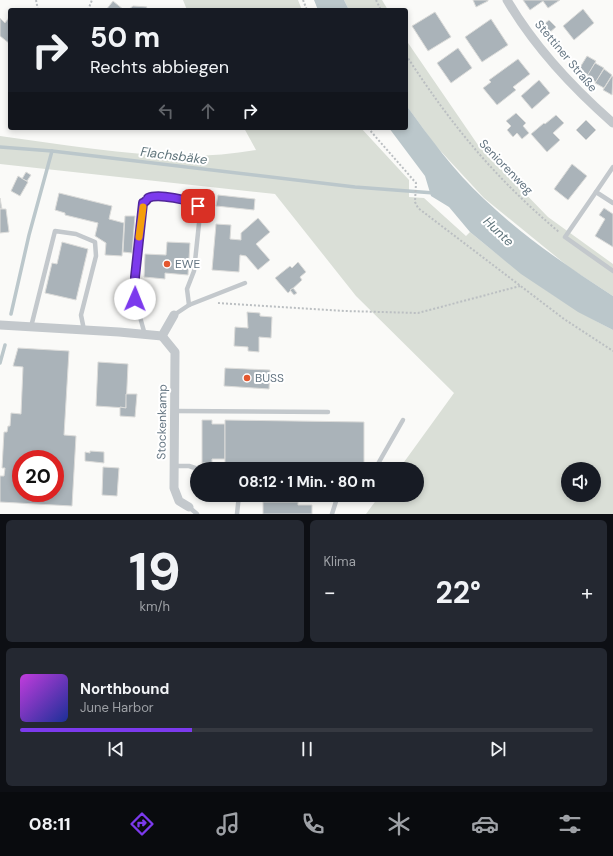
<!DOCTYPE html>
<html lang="de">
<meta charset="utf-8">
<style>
:root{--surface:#171b24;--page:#242831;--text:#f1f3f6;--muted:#9ea1a6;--line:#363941;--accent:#7c3aed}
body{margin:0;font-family:"DM Sans",sans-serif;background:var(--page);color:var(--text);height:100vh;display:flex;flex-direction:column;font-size:15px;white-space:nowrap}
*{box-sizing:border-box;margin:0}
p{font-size:13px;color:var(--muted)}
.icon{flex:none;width:22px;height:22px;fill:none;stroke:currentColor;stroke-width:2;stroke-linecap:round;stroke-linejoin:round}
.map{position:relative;height:514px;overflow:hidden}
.drawer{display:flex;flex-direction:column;gap:6px;padding:6px;background:#0d0f14;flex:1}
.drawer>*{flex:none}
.guide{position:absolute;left:8px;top:8px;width:400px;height:122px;border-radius:4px;box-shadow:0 2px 6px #0003;background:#171b24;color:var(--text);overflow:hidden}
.fabs{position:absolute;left:561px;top:462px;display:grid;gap:8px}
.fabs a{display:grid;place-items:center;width:40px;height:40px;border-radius:50%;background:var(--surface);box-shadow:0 2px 6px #0003;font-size:20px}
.speed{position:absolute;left:12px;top:450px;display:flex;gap:8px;font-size:20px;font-weight:700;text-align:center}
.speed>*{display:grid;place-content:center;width:52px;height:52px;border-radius:50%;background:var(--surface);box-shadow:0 2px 6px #0003;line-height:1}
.speed .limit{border:6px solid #d22;background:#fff;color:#111}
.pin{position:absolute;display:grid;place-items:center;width:34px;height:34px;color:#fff;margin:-17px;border-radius:8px;box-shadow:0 2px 6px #0006}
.me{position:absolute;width:44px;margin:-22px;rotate:1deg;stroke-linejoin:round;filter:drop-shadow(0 0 3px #0008)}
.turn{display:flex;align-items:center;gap:14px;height:84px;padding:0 16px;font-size:18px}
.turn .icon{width:52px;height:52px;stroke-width:2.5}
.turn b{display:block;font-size:28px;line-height:34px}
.lanes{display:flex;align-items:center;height:38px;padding:0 16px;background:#0003;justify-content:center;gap:20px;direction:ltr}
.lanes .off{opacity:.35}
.big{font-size:30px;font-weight:700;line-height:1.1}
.drawer .card{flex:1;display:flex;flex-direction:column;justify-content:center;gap:6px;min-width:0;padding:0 14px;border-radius:6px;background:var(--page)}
.drawer .dial{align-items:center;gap:0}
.dial b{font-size:52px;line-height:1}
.song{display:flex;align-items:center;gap:12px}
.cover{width:48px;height:48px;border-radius:6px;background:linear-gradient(135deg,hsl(290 70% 55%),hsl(230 70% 35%))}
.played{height:4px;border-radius:2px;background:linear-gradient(90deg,var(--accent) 30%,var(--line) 30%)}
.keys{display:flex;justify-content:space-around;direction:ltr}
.heat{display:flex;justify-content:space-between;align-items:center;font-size:22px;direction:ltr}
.drawer .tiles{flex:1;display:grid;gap:6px;grid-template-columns:1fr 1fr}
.card:last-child{grid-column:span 2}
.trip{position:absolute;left:190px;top:462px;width:234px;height:40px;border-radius:20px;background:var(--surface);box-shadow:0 2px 6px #0003;font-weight:700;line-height:40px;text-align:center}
.dock{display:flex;height:64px;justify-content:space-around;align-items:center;background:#090b0e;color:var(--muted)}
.dock .icon{width:28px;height:28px}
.dock .active{color:var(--accent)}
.dock b{font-size:18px;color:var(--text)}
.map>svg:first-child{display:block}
</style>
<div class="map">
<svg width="613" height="514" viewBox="0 0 613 514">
<rect width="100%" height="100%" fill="#fafaf8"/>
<g fill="#dadfd7" fill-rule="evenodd">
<polygon points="183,0 298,0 302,10 187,10"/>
<polygon points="344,0 382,0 388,10 349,10"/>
<polygon points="406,40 478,145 548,217 613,264 613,296 570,268 484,198 435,145 406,105"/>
<path d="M244,128H361L409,180V197L424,198L466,236L470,232C517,271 558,302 613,330V514H366L380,495H417V469H399L454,393L356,296L275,194L0,164V136C84,147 172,165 256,150ZM568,469H594V495H568Z"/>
</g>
<g fill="#bbc7cb">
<polygon points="314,0 344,0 349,10 318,10"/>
<path d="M406,105C430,138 454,171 484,199C523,236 568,267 613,296V330L578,312L521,274L470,232L449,207L431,196L425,176L389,128H406Z"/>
</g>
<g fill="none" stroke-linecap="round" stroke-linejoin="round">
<g stroke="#bbc7cb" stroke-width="3.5">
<polyline points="0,147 52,151"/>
<polyline points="11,314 29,235 52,151 355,187 434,193"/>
<polyline points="0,363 5,345"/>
</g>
</g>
<g fill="#aab3b9" stroke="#dcdcda" fill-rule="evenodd">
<polygon points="473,0 488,0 488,1 476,7"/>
<polygon points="523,0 560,0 548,8 543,1 530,10"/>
<polygon points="113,1 124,10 106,10"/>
<polygon points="133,6 147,7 145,10 128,10"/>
<polygon points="583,9 594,23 574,40 563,26"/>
<polygon points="435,12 451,37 428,51 412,26"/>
<polygon points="10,16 10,44 0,36 0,18 5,23"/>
<polygon points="491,19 508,45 482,62 465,37"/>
<polygon points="549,20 556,27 549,33 543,25"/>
<polygon points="458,48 472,68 451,83 437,63"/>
<polygon points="587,56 596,61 588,75 579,69"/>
<polygon points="518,59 530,74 513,87 516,90 497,105 483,88 491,82 489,80"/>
<polygon points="595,63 604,68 596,82 587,76"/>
<polygon points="604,69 612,75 604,88 595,83"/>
<polygon points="612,76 613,77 612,95 603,90"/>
<polygon points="539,80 550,93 532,109 521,96"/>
<polygon points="516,113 526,123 523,126 529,133 522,139 517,133 513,137 507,130 511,126 506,121"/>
<polygon points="556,115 564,123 553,133 560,140 547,152 531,134 544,123 545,124"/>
<polygon points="586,120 596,130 586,140 576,130"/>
<polygon points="572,164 587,176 568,200 554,189"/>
<polygon points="26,172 31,175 27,181 22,179"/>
<polygon points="18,176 28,182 20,196 11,191"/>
<polygon points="59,193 112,206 109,219 124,223 122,256 105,255 106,243 95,236 98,223 65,215 65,213 55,210"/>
<polygon points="218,195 255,199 254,210 216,206"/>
<polygon points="0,198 2,209 0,209"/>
<polygon points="604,208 613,214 613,247 595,236 605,219 599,215"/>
<polygon points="0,209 6,209 9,232 0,233"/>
<polygon points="125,216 135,216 132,253 123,252"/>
<polygon points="258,218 270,232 256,244 270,260 258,270 246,256 240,255 239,272 212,270 216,224 231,225 230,239 241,240 241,233"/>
<polygon points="62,242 88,249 76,300 45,293 52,263 57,264"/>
<polygon points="167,242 190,243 188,275 165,273 165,279 144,277 145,254 166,255"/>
<polygon points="298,262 306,272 300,277 302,280 288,293 275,278 290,266 292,268"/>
<polygon points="293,288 297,293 294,295 290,290"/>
<polygon points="247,312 260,313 260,316 272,317 271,338 259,337 259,352 248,351 248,347 234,346 235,327 248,328"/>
<path d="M18,348L69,351L64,435L76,436L72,506L0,502V476H4L5,468H2L4,432H7L8,426H10L11,413L21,414L23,367L13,366ZM21,459H55V493H21Z"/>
<polygon points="98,362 128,364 126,408 96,406"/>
<polygon points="225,368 270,370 269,389 224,386"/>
<polygon points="126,394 137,394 135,417 120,416 120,407 126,408"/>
<polygon points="202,420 212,420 212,424 225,424 225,459 212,459 212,463 202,463"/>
<polygon points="225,420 364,422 364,465 225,464"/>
<polygon points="90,451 104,452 104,463 85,461 85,452 90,453"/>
<polygon points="103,467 119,468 117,496 102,495"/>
<polygon points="263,502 298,502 298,505 312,505 312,514 263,514"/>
</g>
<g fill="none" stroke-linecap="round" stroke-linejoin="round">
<g stroke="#bbbfc2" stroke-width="2" stroke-dasharray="2 2" stroke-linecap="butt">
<polyline points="36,0 38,10"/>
<polyline points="303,0 307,10"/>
<polyline points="376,0 381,10"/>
<polyline points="88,10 92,0"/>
<path d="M406,55C452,126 495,178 559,232"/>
<polyline points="368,128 416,183 415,202 418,208 564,319 613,351"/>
<polyline points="218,303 345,311 418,313 520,286"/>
</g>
<g stroke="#c3c8cc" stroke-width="4.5">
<polyline points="613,167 596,192 613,203"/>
<polyline points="596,192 565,237 613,271"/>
<polyline points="174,315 189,305 245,283"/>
<polyline points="31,327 55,231 76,234 95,242 96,256 81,315 84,330"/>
<path d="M145,335L135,299L142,210L143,203L148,198C164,196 196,195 200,214L194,271L187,289L189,305"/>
<polyline points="175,411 328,412"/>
<polyline points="174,466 189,466 198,469"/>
<polyline points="375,469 403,420"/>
<polyline points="189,507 197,514"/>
<polyline points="237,514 239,495"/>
<polyline points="332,514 338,495"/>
</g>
<g stroke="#c3c8cc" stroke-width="9">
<path d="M507,0C534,46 573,88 613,123"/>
<polyline points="0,325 119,332 162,336 174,315"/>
<polyline points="162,336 175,352 174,488 179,501 189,507"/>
</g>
</g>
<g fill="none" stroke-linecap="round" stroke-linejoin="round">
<defs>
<path id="route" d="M135,299V277L143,203C144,203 148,199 148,198C158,193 190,200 198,206"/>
</defs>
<use href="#route" stroke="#51269a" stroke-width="10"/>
<use href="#route" stroke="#7c3aed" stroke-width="7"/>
<polyline stroke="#f59e0b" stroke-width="7" points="139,237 143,207"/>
</g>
<g fill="#e4572e" stroke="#fff" stroke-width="1.5">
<circle cx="167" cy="264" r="4"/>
<circle cx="247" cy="378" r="4"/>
</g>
<g text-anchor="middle" stroke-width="4" stroke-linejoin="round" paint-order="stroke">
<g font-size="12" fill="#657683" stroke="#fff">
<text transform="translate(566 56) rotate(50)" y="4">Stettiner Straße</text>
<text transform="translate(506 167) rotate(46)" y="4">Seniorenweg</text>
<text transform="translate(162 422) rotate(-89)" y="4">Stockenkamp</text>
</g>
<g font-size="12" fill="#657683" stroke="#fff" text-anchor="start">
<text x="175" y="268">EWE</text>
<text x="255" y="382">BUSS</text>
</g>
<g font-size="13" font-style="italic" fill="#60757c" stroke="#fff">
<text transform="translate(174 155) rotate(7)" y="5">Flachsbäke</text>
<text transform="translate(499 231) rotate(43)" y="5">Hunte</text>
</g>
</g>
</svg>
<div class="fabs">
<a><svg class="icon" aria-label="sound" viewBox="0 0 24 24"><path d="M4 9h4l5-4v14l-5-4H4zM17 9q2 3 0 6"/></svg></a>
</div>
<div class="speed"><div class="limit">20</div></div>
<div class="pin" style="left:198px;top:206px;background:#d93025"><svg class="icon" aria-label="arrive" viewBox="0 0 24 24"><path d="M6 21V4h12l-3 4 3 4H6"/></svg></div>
<svg class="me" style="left:135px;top:299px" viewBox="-20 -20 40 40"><circle r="19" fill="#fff"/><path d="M0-13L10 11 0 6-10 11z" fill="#7c3aed"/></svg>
<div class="trip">08:12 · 1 Min. · 80 m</div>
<div class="guide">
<div class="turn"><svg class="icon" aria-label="right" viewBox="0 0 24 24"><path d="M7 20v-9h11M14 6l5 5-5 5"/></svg><div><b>50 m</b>Rechts abbiegen</div></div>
<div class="lanes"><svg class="icon off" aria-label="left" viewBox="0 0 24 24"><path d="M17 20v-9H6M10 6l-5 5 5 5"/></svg><svg class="icon off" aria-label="ahead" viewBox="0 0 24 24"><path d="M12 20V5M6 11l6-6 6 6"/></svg><svg class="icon" aria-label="right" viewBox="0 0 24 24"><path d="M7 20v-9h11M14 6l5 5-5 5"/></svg></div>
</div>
</div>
<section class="drawer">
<div class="tiles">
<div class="card dial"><b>19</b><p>km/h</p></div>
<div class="card"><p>Klima</p>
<div class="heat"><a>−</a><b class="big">22°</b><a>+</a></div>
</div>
<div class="card">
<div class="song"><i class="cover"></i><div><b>Northbound</b><p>June Harbor</p></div></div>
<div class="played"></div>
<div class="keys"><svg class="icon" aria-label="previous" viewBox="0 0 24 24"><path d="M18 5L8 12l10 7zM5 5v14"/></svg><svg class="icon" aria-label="pause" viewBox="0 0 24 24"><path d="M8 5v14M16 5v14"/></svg><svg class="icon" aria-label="next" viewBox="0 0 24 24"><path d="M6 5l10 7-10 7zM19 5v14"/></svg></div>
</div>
</div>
</section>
<nav class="dock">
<b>08:11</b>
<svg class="icon active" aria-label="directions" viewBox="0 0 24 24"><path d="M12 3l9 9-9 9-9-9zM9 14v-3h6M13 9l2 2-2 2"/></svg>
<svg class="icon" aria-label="music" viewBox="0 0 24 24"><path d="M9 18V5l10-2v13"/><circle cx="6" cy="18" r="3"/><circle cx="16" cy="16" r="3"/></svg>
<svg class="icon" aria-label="phone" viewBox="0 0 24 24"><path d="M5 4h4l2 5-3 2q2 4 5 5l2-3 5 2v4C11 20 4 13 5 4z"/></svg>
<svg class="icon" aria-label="climate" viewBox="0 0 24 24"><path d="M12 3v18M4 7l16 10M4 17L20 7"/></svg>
<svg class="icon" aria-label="car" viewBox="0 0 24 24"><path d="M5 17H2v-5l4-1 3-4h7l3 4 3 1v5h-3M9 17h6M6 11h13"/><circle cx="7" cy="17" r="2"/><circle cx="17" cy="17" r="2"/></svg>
<svg class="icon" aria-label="filters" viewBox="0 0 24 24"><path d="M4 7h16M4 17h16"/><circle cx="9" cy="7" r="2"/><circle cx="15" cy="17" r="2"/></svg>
</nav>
